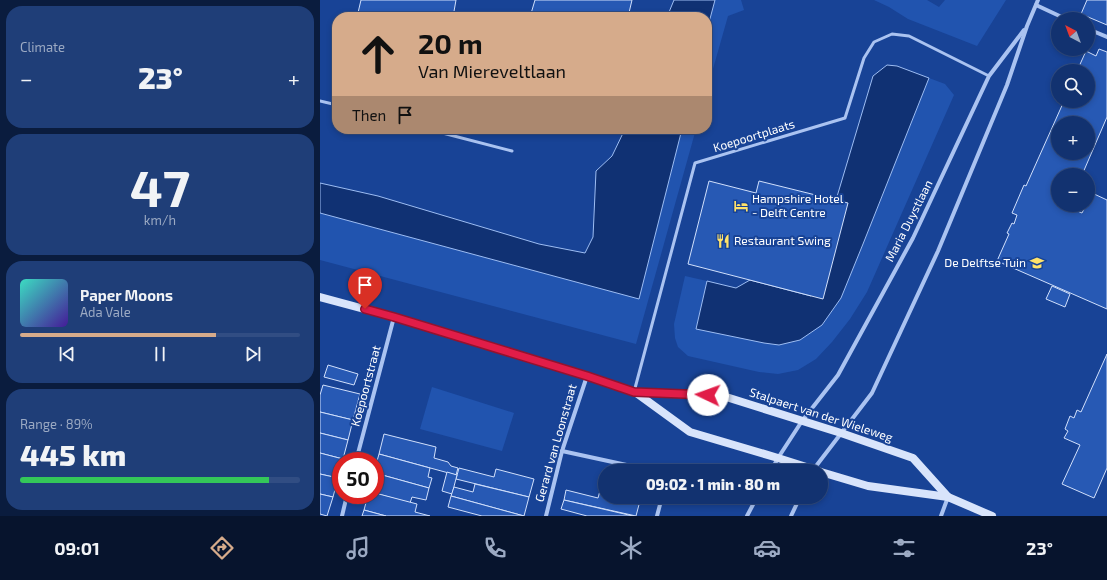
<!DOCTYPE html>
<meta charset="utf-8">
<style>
:root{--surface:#123270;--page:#1f3e78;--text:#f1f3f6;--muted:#9caac3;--line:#314d83;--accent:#d6ab8b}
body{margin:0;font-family:"Exo 2",sans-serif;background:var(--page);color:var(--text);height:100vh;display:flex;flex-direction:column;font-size:15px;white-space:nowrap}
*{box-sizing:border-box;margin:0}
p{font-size:13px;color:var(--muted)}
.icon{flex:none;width:22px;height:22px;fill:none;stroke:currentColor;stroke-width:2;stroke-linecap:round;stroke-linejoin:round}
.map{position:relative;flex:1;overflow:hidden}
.side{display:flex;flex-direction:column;gap:6px;padding:6px;background:#0a1c3e;width:320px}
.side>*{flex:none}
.guide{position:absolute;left:12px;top:12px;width:380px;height:122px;border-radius:16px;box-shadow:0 2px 6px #0003,0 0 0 1px var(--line);background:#d6ab8b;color:#111;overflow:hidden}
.needle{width:26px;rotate:319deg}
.fabs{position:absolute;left:731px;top:12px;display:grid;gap:8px}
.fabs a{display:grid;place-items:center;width:44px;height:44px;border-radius:50%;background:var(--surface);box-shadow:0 2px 6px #0003,0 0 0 1px var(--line);font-size:20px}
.speed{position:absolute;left:12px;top:452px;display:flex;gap:8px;font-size:20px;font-weight:700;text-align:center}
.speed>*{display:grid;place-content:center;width:52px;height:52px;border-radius:50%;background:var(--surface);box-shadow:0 2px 6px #0003,0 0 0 1px var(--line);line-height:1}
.speed .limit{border:6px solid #d22;background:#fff;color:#111}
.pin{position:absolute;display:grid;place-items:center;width:34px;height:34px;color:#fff;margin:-41px -17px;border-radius:50% 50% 50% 0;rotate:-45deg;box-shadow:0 0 4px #0007}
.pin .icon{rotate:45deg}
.me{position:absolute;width:44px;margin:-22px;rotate:273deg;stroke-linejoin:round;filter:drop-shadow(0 0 3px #0008)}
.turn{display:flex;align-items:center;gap:14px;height:84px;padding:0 20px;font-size:18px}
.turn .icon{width:52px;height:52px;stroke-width:2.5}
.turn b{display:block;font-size:28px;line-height:34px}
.then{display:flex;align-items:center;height:38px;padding:0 20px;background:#0003;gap:8px;font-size:15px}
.big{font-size:30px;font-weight:800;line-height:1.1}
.side .card{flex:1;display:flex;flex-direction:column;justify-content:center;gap:6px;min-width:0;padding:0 14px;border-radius:16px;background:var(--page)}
.side .dial{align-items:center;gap:0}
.dial b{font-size:52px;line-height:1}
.song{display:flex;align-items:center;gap:12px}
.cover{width:48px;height:48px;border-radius:6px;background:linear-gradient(135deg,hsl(170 70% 55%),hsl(260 70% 35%))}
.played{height:4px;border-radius:2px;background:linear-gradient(90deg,var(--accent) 70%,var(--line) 70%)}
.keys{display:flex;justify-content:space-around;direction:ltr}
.heat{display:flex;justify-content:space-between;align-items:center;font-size:22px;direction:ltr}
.charge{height:6px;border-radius:3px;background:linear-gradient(90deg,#34c759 89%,var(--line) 0)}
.trip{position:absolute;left:278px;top:464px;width:230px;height:40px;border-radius:20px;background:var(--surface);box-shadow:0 2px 6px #0003,0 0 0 1px var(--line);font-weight:800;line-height:40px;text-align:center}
.tabs{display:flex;height:64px;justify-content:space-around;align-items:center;background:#07142d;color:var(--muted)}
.tabs .icon{width:28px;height:28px}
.tabs .active{color:var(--accent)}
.tabs b{font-size:18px;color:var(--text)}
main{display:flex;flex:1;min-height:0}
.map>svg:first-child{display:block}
</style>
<main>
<section class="side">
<div class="card"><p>Climate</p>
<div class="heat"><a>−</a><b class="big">23°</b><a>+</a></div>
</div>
<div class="card dial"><b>47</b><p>km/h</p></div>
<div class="card">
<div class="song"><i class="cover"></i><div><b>Paper Moons</b><p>Ada Vale</p></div></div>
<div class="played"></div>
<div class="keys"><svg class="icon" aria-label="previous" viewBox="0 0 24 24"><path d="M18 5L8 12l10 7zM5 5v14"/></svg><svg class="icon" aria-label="pause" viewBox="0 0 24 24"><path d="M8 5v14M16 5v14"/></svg><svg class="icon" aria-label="next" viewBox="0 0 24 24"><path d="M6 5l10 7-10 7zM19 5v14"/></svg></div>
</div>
<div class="card"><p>Range · 89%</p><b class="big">445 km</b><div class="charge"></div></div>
</section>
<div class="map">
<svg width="787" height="516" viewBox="0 0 787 516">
<rect width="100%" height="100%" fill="#184396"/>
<g fill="#2154af">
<polygon points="395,0 421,0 424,10 408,16 387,90 387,30"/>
<polygon points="554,0 607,0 619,7 625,0 686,0 657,46 588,19 569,7"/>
<polygon points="609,78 625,84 634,95 547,292 530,319 512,342 496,359 478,370 458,374 439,372 368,356 358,347 355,338 354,324 365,276 387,281 376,329 502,325 521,298 543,244"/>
<polygon points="362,129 376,129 316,344 0,260 0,213 318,298"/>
<polygon points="112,387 194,413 182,451 100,429"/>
</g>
<g fill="#103173" stroke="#9dbdf3">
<polygon points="354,0 395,0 387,30 387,17 347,17"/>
<polygon points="567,65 577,66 609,78 543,244 521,298 502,325 480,340 459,345 444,343 376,329 387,281 416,288 430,280 491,296 516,200 553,76"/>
<polygon points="305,129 362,129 319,299 0,213 0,183 58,196 219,244 265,253 273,237 276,171 292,156"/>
</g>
<g fill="#2759b4" stroke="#d1e0fc" fill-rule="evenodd">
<polygon points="41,0 136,0 133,17 37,17"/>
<polygon points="215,0 312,0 308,17 210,17"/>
<polygon points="767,0 787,0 787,25 761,14"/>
<path d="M779,49L787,52V117L762,175H738V205H748V207L762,213L766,205H768V201L772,193L787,200V309L677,261L689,234L687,233L692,223L694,224L697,215L692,213L704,185L706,186L744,101H768V71H757L766,51L776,56ZM738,123H768V153H738Z"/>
<polygon points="389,181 436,193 439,181 528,203 503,299 368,264"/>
<polygon points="732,286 750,294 745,307 726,299"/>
<polygon points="787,354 787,468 774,498 742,484 760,445 744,438 748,431 745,429 750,416 754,418 757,410 761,412"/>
<polygon points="8,365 38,374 34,385 4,377"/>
<polygon points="3,385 40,394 33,420 0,412 0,395"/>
<polygon points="0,412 33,420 28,440 0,433"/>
<polygon points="0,433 28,440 23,459 0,453"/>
<polygon points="64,434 116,447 114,458 128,462 131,466 138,468 136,475 59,454"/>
<polygon points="0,453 23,459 22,461 21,461 21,465 18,478 0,474"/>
<polygon points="59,454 110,468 108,477 112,478 109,488 55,473 55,468"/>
<polygon points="139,468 174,477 176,469 214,479 209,497 136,479"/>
<polygon points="127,472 137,475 132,494 122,491"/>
<polygon points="55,473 109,488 106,500 92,497 90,503 55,493"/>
<polygon points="0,474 18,478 13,497 0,494"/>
<polygon points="155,484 209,497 204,516 131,496 134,487 153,492"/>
<polygon points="281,487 285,488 285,497 321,497 316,516 244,500 246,490 278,498"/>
<polygon points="55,493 97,504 95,512 110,516 66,516 44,510 48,495 55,495"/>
<polygon points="0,494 13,497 7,516 0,514"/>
<polygon points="131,496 204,516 162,516 128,507"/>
<polygon points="244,500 313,516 267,516 241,509"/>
<polygon points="44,510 66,516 42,516"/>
</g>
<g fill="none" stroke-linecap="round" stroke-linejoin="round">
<g stroke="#aac3f1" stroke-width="3">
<polyline points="0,101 17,105"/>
<polyline points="107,129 192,151"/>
<polyline points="314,392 375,163 525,118 544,58 554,42 572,34 589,36 669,76"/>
</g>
<g stroke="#aac3f1" stroke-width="4">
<polyline points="716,5 746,19"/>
<polyline points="768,29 787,37"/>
<polyline points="242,451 325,469 328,471"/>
<polyline points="36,461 74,317"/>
<polyline points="493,470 552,393 618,251 687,85 707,26 718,0"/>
<polyline points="451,471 458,458 482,421 518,375 593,238 669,76 704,30"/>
<polyline points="22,516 27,495"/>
<polyline points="226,516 242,451 267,376"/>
<polyline points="337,516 342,497"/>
<polyline points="427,516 437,497"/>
<polyline points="471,516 480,497"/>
<polyline points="621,516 628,497"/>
</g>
<g stroke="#d8e4fb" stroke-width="8">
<polyline points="0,297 74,317 267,376 314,392 403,396 521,433 593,458 628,497"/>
<polyline points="315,392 370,432 458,458 499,471"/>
<polyline points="501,472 548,486 628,497 672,516"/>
</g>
</g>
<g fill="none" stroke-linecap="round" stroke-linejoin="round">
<defs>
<polyline id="route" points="45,309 74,317 267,376 314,392 388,395"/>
</defs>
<use href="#route" stroke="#92132f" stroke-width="10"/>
<use href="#route" stroke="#e11d48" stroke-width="7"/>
</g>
<defs>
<symbol id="hotel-bare" viewBox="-9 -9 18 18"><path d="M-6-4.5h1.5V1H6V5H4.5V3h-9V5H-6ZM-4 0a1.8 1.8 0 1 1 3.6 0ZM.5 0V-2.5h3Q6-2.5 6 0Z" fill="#ffe26a" stroke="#184396" stroke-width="2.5" paint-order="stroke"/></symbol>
<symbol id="restaurant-bare" viewBox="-9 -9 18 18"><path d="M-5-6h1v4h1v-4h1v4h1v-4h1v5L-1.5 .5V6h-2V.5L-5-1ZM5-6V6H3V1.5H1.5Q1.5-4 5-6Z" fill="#ffe26a" stroke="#184396" stroke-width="2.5" paint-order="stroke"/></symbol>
<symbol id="school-bare" viewBox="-9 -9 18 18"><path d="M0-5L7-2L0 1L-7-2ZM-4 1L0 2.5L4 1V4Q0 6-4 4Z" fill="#ffe26a" stroke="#184396" stroke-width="2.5" paint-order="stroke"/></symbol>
</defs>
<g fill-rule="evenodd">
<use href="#hotel-bare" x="411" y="196" width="20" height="20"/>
<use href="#restaurant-bare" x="393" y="231" width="20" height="20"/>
<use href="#school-bare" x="707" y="253" width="20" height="20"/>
</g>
<g text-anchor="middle" stroke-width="4" stroke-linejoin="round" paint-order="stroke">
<g font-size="12" fill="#fff" stroke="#184396">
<text transform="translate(434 136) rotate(-17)" y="4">Koepoortplaats</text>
<text transform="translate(589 221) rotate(-63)" y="4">Maria Duystlaan</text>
<text transform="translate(46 386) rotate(-75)" y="4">Koepoortstraat</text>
<text transform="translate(501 415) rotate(18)" y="4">Stalpaert van der Wieleweg</text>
<text transform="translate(236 443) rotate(-74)" y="4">Gerard van Loonstraat</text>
</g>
<g font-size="12" fill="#fff" stroke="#184396" text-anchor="start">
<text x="432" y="203">Hampshire Hotel<tspan x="432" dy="14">- Delft Centre</tspan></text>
<text x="414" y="245">Restaurant Swing</text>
<text x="706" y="267" text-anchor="end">De Delftse Tuin</text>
</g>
</g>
</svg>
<div class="fabs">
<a><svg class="needle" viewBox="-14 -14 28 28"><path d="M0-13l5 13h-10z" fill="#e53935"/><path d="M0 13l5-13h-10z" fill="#9caac3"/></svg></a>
<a><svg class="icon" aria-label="search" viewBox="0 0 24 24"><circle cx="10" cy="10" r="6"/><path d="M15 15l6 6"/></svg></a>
<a>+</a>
<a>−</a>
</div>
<div class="speed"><div class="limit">50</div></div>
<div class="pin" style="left:45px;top:309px;background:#d93025"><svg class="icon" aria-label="arrive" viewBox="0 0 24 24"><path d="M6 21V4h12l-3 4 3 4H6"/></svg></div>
<svg class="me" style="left:388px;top:395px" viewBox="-20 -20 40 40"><circle r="19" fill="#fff"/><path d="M0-13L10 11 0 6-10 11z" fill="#e11d48"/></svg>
<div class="trip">09:02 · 1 min · 80 m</div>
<div class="guide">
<div class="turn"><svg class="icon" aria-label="ahead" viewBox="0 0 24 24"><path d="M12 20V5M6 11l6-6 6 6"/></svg><div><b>20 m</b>Van Miereveltlaan</div></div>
<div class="then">Then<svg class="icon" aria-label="arrive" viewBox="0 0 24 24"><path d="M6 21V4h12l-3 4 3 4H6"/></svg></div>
</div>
</div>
</main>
<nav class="tabs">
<b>09:01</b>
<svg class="icon active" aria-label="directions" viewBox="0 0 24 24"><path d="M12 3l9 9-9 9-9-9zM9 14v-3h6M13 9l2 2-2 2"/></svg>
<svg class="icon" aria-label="music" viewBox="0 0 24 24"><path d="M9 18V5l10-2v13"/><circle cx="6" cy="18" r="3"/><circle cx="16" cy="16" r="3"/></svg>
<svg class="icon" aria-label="phone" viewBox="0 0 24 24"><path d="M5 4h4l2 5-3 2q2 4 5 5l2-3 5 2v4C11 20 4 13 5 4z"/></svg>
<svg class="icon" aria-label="climate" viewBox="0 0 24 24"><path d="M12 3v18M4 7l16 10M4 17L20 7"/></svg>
<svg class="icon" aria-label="car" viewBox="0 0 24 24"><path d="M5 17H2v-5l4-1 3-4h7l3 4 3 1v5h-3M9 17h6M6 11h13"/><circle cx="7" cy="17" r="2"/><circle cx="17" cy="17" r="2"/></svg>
<svg class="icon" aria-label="filters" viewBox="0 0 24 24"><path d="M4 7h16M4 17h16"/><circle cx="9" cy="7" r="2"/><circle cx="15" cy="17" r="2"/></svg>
<b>23°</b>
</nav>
